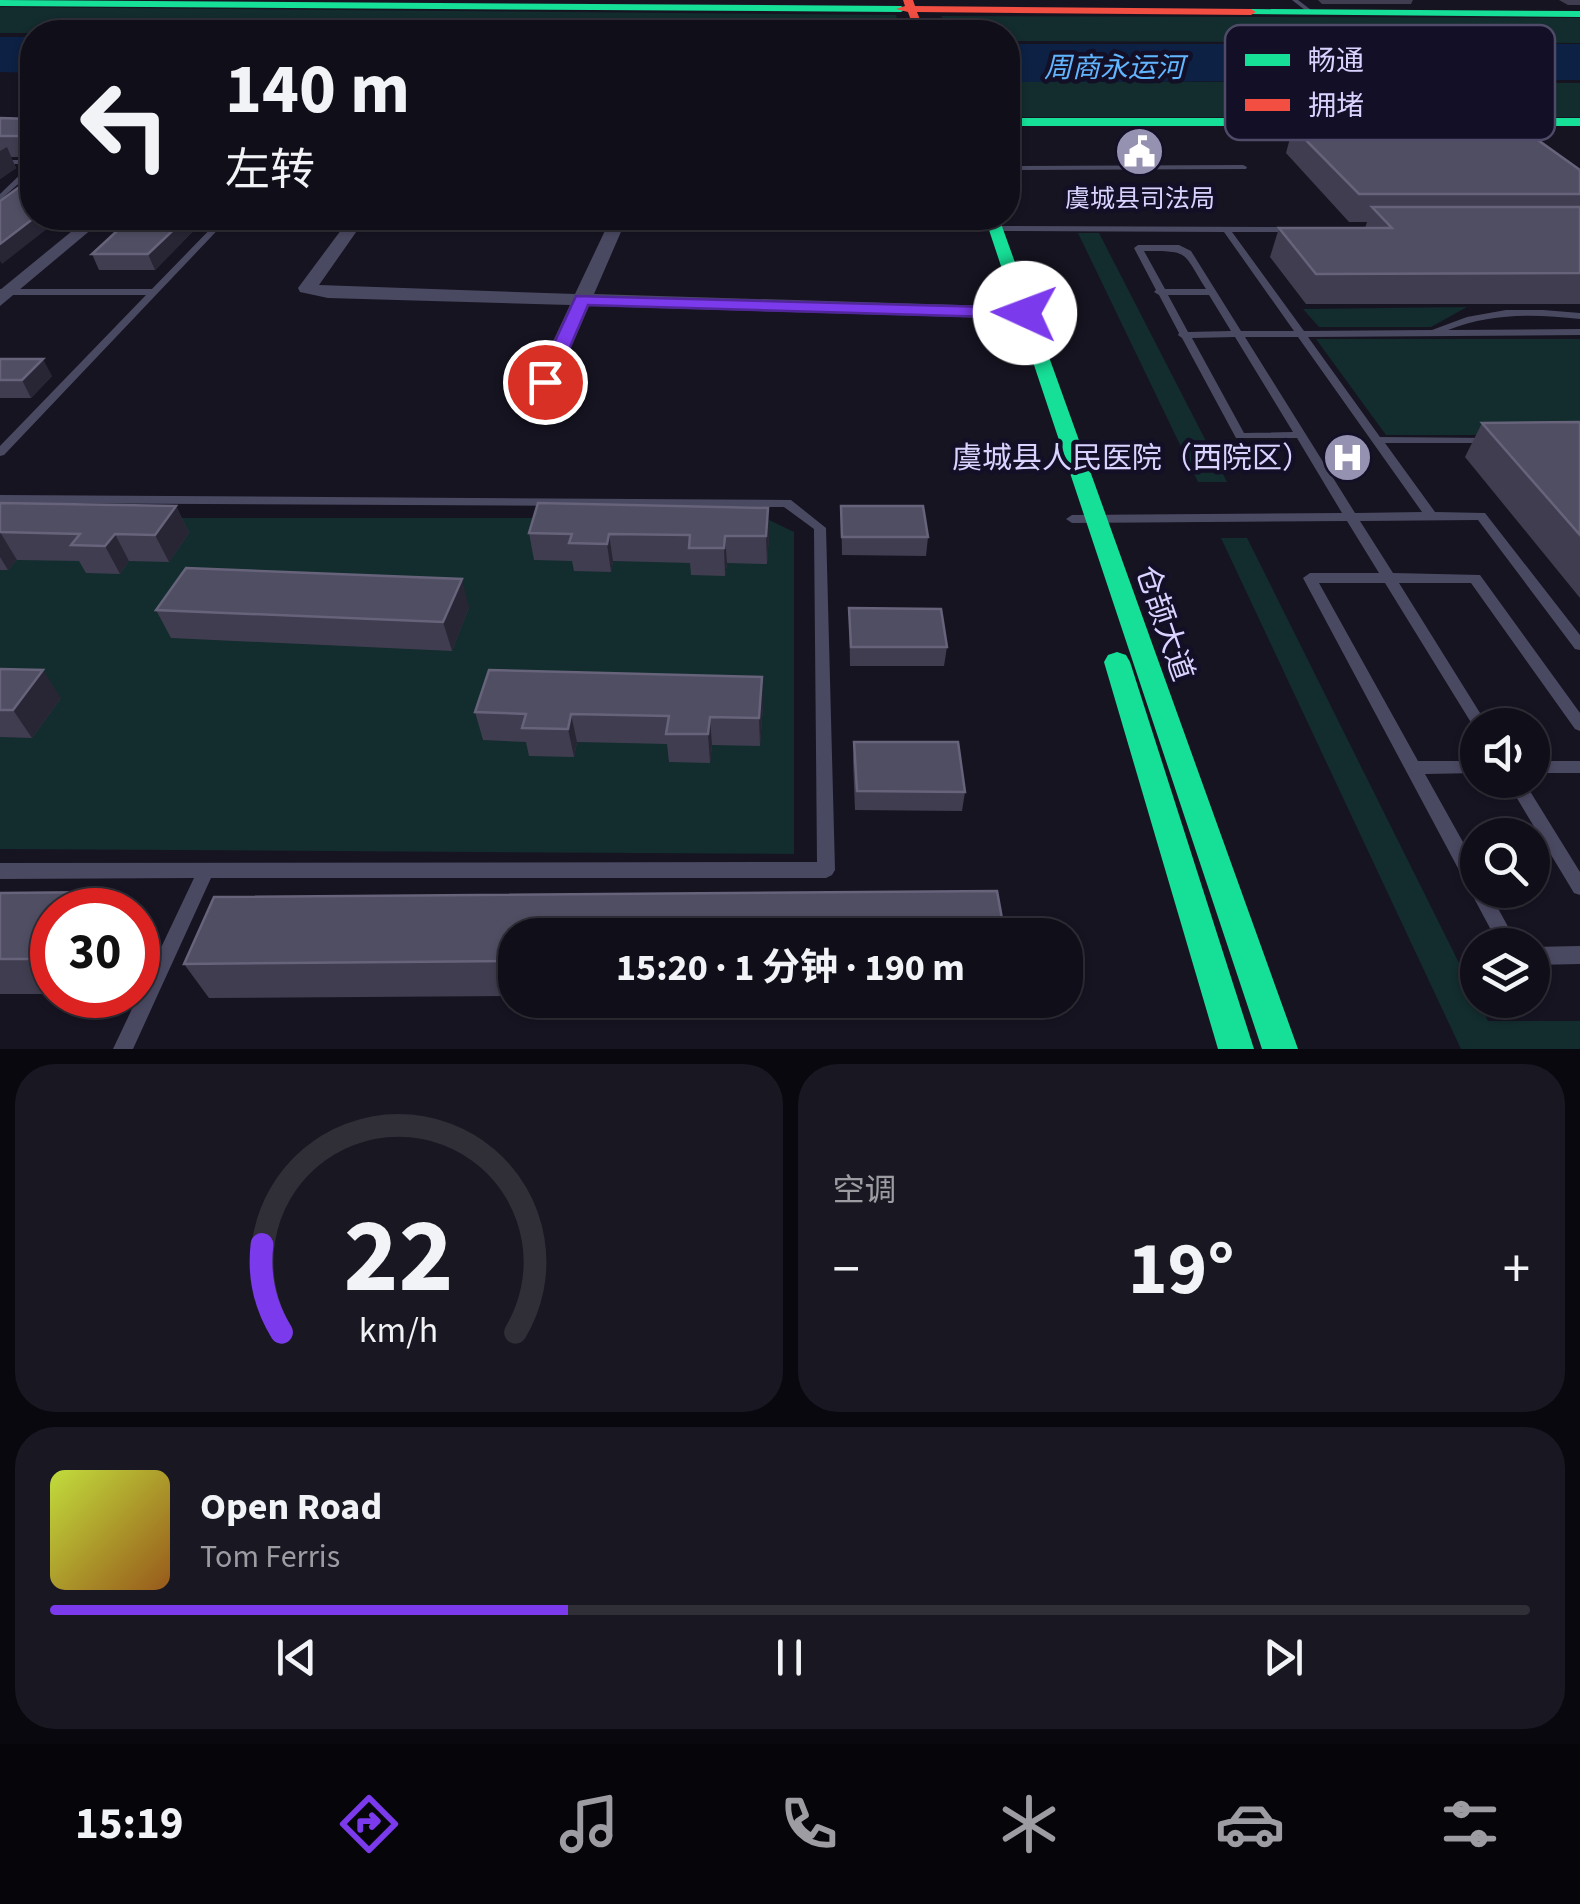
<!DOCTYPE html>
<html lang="zh">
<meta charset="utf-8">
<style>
:root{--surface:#100f19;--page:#191822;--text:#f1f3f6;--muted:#9c9ca2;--line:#302f38;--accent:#7c3aed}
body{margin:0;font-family:"Source Sans 3","Noto Sans SC",sans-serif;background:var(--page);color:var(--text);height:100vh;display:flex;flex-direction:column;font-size:38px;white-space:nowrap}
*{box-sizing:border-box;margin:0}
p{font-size:32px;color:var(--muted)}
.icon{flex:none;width:55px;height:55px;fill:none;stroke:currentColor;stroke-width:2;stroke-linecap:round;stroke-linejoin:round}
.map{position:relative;height:1049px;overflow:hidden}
.panel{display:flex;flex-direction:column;gap:15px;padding:15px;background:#09080e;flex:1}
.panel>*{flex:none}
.top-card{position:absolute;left:20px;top:20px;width:1000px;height:210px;border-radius:40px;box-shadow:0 2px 8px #0004,0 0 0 2px var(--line);background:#100f19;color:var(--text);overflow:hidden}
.tools{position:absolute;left:1460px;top:708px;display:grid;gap:20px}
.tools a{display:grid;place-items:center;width:90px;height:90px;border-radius:50%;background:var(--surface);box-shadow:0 2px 8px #0004,0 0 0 2px var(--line);font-size:50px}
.speed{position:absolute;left:30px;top:888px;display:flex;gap:20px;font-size:50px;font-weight:700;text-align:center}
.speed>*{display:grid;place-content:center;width:130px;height:130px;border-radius:50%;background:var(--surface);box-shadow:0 2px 8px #0004,0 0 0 2px var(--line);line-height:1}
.speed .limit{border:15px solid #d22;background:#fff;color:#111}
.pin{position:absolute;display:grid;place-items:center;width:85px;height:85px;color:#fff;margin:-42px;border:5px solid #fff;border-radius:50%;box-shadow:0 2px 10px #0007}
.me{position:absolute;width:110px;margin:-55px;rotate:272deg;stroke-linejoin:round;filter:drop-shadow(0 0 8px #0008)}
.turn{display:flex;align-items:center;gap:35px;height:210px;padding:0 40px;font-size:45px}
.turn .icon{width:130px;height:130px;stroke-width:2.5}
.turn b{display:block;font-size:70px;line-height:85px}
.big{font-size:75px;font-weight:700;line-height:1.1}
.panel .card{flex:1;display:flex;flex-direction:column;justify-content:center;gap:15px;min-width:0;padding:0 35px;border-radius:40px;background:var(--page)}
.panel .dial{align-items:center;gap:0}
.dial svg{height:260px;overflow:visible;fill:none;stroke:var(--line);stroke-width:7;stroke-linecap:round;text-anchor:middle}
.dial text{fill:var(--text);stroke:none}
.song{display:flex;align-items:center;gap:30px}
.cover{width:120px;height:120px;border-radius:15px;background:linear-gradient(135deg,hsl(70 70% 55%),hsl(30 70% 35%))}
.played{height:10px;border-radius:5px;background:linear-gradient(90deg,var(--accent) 35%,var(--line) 35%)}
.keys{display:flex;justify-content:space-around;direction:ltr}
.heat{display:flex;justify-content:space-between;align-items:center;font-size:55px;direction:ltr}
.panel .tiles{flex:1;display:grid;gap:15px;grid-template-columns:1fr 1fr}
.card:last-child{grid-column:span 2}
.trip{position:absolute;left:498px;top:918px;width:585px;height:100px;border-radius:40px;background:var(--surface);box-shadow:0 2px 8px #0004,0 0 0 2px var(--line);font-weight:700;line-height:100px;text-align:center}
.dock{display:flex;height:160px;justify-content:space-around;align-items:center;background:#06060a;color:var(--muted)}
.dock .icon{width:70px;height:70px}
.dock .active{color:var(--accent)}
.dock b{font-size:45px;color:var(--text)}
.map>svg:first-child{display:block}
</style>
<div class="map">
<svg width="1580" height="1049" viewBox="0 0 1580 1049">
<rect width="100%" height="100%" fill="#161421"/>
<g fill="#132c2d">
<polygon points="0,7 896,15 900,32 0,33"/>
<polygon points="941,16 1580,18 1580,43 1008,41 1008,32 952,32"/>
<polygon points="1008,81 1580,83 1580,117 1008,117"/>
<polygon points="1078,233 1099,233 1227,482 1198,482"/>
<polygon points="1467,307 1431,327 1319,327 1303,309"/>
<polygon points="1316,339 1580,339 1580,435 1386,435"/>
<polygon points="0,518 765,518 794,532 794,854 0,849"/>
<polygon points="1221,538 1247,538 1488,1021 1580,1021 1580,1049 1461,1049"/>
</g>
<g fill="#0d2144">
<polygon points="0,37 32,37 32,73 0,72"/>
<polygon points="1008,44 1580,44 1580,80 1008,82"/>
</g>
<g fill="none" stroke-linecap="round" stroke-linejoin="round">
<g fill="#4a4962" fill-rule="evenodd">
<polygon points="1292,0 1298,0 1315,13 1310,14"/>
<rect x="0" y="160" width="32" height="4"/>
<polygon points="1243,165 1247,167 1246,169 1008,170 1008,166"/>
<polygon points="29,166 32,166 32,172 0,200 0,194"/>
<polygon points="221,218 229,218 4,455 0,456 0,446 146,295 0,295 0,289 152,289"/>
<path d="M998,226L1296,227L1297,229L1293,232H1232L1304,331L1432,330L1467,317L1506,310H1543L1580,313V319C1535,314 1491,313 1448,330L1580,329V335L1308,337L1380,437L1492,438L1494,440L1488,443H1385L1435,512L1485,513L1580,635V650L1575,649L1478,520L1360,521L1393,573L1480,575L1580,713V731L1575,729L1471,583H1399L1485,721L1488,725H1478V730L1475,729L1385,583H1319L1418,761H1478V773L1425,774L1478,869V890H1488L1518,945H1499L1303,578L1310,573H1379L1347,521L1072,523L1066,519L1072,515L1342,513L1297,438H1236L1182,338L1178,335L1179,333L1159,295L1154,292L1156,290L1134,248L1138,245H1179L1191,251L1241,331H1294L1224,232L995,231V227ZM1144,251C1190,251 1182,251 1206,289H1165ZM1168,295H1209L1231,331L1188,332ZM1235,337L1293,432L1244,433L1192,338ZM1245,337H1298L1422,512L1355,513Z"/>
<polygon points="0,495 791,500 826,528 835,870 832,875 826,878 211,878 133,1049 113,1049 194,878 0,879 0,863 817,862 814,529 784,507 0,503"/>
<rect x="1532" y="761" width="48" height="12"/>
<polygon points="1506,780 1523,780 1580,872 1580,895 1574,893"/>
<polygon points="1580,946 1580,964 1532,965 1532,947"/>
</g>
<g fill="#4a4962" fill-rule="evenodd">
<polygon points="88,218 105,218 0,306 0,290"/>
<polygon points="350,218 366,218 319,285 575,294 611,218 627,218 594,294 1025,307 1035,313 1025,319 589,306 556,382 545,388 534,382 570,305 328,298 300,292 298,288"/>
</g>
<g fill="#16e098" fill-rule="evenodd">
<polygon points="0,0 901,6 906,9 901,12 0,6"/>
<polygon points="1251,9 1580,11 1580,17 1248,14"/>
<rect x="1008" y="118" width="572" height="8"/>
<polygon points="985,218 999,218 1298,1049 1262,1049"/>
<polygon points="1117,652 1126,655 1130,662 1254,1049 1218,1049 1104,662 1108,655"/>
</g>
<polygon fill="#f24e42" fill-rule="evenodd" points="903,0 913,0 915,6 1251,9 1256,12 1251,15 917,12 925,32 915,32 908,12 896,9 905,6"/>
</g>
<g fill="#403d50">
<polygon points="1318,0 1413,0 1411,4 1322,4"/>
<polygon points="1559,0 1580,0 1580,5 1568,5"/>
<polygon points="0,118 32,119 32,157 11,157 16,168 0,179"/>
<polygon points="1293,127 1580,170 1580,304 1306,304 1270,257 1279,228 1365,228 1367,222 1349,222 1286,153"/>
<polygon points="131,218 206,218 155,270 99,270 92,254"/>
<polygon points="0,359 52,376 31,398 0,398"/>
<polygon points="1580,422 1580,598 1465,457 1482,423"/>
<polygon points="0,503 176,506 189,533 169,562 129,561 120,574 86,573 79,561 17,560 8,570 0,570"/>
<polygon points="841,506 928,537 926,556 842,555"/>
<polygon points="529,533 769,535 767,564 727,563 725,576 691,575 690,563 613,561 611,572 574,571 572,561 534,560"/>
<polygon points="469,607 452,651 171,638 156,610"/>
<polygon points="849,608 947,647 944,666 850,666"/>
<polygon points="0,669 61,698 32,738 0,737"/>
<polygon points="763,705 760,746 712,745 710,763 669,762 667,744 577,742 574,757 529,756 526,742 483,740 475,712"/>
<polygon points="854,742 965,792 962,811 855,810 853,761"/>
<polygon points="103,892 116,910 52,910 52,994 0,994 0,893"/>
<polygon points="515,935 515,996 209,998 184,964"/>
</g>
<g fill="#282635">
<polygon points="32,130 32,156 23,136"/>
<polygon points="7,147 16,168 0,179 0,151"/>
<polygon points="34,218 61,218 2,264 0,261 0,244"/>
<polygon points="186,218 206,218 155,270 148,254"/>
<polygon points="43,359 52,376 31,398 22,380"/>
<polygon points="176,506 189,533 169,562 155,535"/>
<polygon points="768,508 769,535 767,564 766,536"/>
<polygon points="0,532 17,560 8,570 0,557"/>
<polygon points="115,534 129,561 120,574 105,546"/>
<polygon points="609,534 613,561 611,572 607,544"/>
<polygon points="725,536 727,563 725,576 724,548"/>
<polygon points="462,579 469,607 452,651 443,622"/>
<polygon points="43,670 61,698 32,738 13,710"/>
<polygon points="762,677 763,705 760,746 759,718"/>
<polygon points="571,714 577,742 574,757 568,729"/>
<polygon points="710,717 712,745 710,763 708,734"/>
<polygon points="103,892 116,910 93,910"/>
</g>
<g fill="#504e63" stroke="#66637b" stroke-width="2.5">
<polygon points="0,118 32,119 32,130 23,136 0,136"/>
<polygon points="1293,127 1521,128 1580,170 1580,194 1359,194"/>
<polygon points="22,185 32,185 32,218 34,218 0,244 0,201"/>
<polygon points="1372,207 1580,207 1580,273 1316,274 1279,228 1392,228"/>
<polygon points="131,218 186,218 148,254 92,254"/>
<polygon points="0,359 43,359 22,380 0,380"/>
<polygon points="1580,422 1580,535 1482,423"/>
<polygon points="0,503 176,506 155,535 115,534 105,546 71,545 80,534 0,532"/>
<polygon points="538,503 768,508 766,536 725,536 724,548 689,548 690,535 609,534 607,544 569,543 572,534 529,533"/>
<polygon points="841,506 923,506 928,537 842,537"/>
<polygon points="186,568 462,579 443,622 156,610"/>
<polygon points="849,608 941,609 947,647 851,647"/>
<polygon points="0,669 43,670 13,710 0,710"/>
<polygon points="489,670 762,677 759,718 710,717 708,734 666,734 669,716 571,714 568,729 522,728 526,714 475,712"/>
<polygon points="854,742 958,742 965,792 857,791"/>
<polygon points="997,891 1005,935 515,935 515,961 184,964 214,897"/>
<polygon points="103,892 93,910 52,910 52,959 0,959 0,893"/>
</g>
<polygon fill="#7c3aed" stroke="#51269a" stroke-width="2.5" points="576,296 1025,308 1034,313 1025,318 588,305 555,382 538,386 536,382"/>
<defs>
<symbol id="civic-disc" viewBox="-11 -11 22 22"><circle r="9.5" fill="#9591b1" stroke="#130f26"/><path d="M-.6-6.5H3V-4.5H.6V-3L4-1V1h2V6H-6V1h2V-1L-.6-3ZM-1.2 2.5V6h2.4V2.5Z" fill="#fff"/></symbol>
<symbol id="hospital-disc" viewBox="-11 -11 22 22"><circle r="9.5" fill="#9591b1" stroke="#130f26"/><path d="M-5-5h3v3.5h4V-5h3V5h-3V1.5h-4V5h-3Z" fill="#fff"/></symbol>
</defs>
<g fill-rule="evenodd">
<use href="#civic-disc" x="1112" y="124" width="55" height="55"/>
<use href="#hospital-disc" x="1320" y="430" width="55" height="55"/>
</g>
<g text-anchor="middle" stroke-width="9" stroke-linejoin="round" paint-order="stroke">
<g font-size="25" fill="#d9d4ff" stroke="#130f26">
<text x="1140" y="207">虞城县司法局</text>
</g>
<g font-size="28" font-style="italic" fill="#62b6ff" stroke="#130f26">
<text x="1114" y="77">周商永运河</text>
</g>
<g font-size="30" fill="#d9d4ff" stroke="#130f26" text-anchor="end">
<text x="1312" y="468">虞城县人民医院（西院区）</text>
</g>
<g font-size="30" fill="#d9d4ff" stroke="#130f26">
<text transform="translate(1165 623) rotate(71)" y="10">仓颉大道</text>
</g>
</g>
<rect x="1225" y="25" width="330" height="115" rx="15" fill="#130f26" stroke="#4e4a67" stroke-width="2.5"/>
<rect x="1245" y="54" width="45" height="12" fill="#16e098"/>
<rect x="1245" y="99" width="45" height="12" fill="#f24e42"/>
<g font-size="28" fill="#d9d4ff">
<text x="1308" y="70">畅通</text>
<text x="1308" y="115">拥堵</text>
</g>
</svg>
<div class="tools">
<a><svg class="icon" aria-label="sound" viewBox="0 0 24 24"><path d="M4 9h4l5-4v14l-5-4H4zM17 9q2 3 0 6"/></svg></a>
<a><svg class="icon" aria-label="search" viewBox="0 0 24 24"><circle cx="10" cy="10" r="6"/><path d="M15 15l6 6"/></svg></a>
<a><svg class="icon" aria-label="layers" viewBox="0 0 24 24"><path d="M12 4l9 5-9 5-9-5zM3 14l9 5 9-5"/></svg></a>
</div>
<div class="speed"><div class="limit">30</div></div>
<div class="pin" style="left:545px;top:382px;background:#d93025"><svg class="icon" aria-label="arrive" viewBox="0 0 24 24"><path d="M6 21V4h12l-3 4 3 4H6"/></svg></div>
<svg class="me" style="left:1025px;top:313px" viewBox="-20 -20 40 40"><circle r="19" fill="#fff"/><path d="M0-13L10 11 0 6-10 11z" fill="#7c3aed"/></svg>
<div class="trip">15:20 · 1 分钟 · 190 m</div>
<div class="top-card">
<div class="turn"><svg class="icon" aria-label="left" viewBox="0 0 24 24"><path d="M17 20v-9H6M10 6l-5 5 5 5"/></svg><div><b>140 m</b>左转</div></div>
</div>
</div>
<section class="panel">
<div class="tiles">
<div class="card dial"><svg viewBox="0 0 100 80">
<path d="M14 69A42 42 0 1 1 86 69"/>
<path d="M14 69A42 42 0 0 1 8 42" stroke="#7c3aed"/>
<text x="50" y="56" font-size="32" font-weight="700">22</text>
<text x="50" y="72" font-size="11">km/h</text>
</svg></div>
<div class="card"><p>空调</p>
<div class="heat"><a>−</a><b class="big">19°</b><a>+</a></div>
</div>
<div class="card">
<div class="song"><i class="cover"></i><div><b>Open Road</b><p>Tom Ferris</p></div></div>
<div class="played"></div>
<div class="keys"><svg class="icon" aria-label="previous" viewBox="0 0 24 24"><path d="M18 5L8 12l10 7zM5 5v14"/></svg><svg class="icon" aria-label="pause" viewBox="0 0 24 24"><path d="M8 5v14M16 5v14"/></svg><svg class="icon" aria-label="next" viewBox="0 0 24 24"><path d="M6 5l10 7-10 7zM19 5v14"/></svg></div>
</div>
</div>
</section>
<nav class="dock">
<b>15:19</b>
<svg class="icon active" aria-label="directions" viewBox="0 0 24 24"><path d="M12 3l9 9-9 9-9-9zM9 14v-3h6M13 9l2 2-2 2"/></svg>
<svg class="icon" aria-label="music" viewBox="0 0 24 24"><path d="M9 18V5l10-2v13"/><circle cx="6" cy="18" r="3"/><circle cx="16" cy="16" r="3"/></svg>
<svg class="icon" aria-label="phone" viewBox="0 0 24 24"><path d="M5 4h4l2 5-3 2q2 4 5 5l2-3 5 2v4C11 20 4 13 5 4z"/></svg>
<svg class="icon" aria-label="climate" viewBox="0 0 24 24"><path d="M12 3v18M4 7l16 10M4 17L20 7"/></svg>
<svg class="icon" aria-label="car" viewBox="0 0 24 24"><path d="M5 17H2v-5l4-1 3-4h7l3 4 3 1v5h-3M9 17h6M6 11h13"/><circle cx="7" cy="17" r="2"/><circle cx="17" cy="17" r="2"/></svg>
<svg class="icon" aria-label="filters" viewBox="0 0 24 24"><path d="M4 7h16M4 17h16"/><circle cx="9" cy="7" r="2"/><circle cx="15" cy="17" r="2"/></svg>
</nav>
